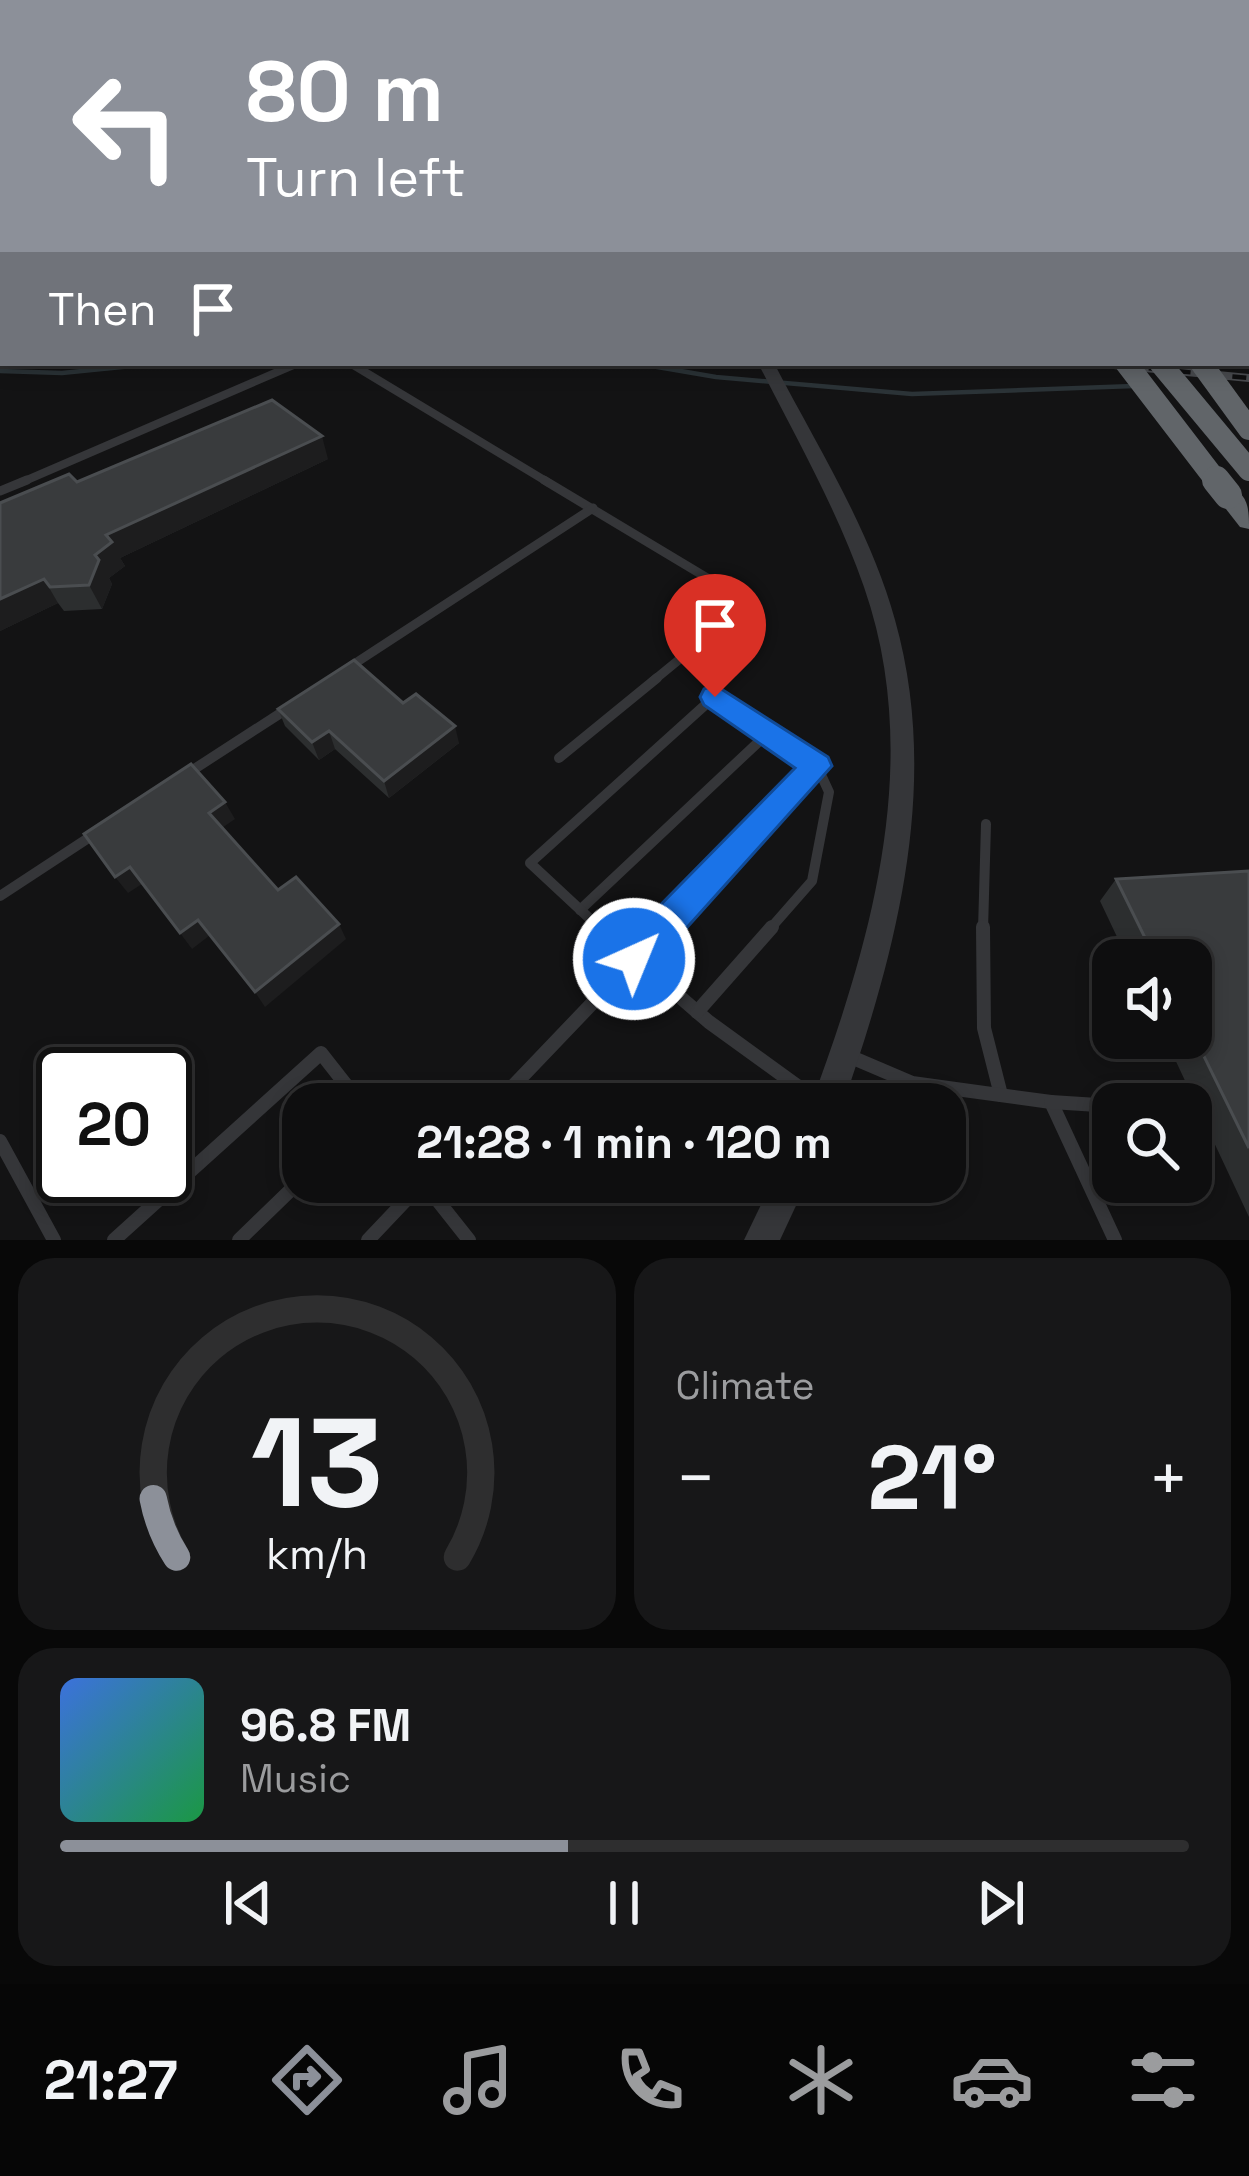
<!DOCTYPE html>
<meta charset="utf-8">
<style>
:root{--surface:#0e0e0f;--page:#171718;--text:#f1f3f6;--muted:#9b9c9e;--line:#2e2e2f;--accent:#8c9099}
body{margin:0;font-family:"Space Grotesk",sans-serif;background:var(--page);color:var(--text);height:100vh;display:flex;flex-direction:column;font-size:45px;white-space:nowrap}
*{box-sizing:border-box;margin:0}
p{font-size:39px;color:var(--muted)}
.icon{flex:none;width:66px;height:66px;fill:none;stroke:currentColor;stroke-width:2;stroke-linecap:round;stroke-linejoin:round}
.map{position:relative;height:1240px;overflow:hidden}
.panel{display:flex;flex-direction:column;gap:18px;padding:18px;background:#080808;flex:1}
.panel>*{flex:none}
.hud{position:absolute;left:0px;top:0px;width:1251px;height:366px;box-shadow:0 6px 18px #0003,0 0 0 3px var(--line);background:#8c9099;color:#fff;overflow:hidden}
.tools{position:absolute;left:1092px;top:939px;display:grid;gap:24px}
.tools a{display:grid;place-items:center;width:120px;height:120px;border-radius:24px;background:var(--surface);box-shadow:0 6px 18px #0003,0 0 0 3px var(--line);font-size:60px}
.speed{position:absolute;left:36px;top:1047px;display:flex;gap:24px;font-size:60px;font-weight:700;text-align:center}
.speed>*{display:grid;place-content:center;width:156px;height:156px;border-radius:50%;background:var(--surface);box-shadow:0 6px 18px #0003,0 0 0 3px var(--line);line-height:1}
.speed .limit{border:6px solid #111;border-radius:18px;background:#fff;color:#111}
.pin{position:absolute;display:grid;place-items:center;width:102px;height:102px;color:#fff;margin:-123px -51px;border-radius:50% 50% 50% 0;rotate:-45deg;box-shadow:0 0 12px #0007}
.pin .icon{rotate:45deg}
.me{position:absolute;width:132px;margin:-66px;rotate:44deg;stroke-linejoin:round;filter:drop-shadow(0 0 9px #0008)}
.turn{display:flex;align-items:center;gap:42px;height:252px;padding:0 48px;font-size:54px}
.turn .icon{width:156px;height:156px;stroke-width:2.5}
.turn b{display:block;font-size:84px;line-height:102px}
.then{display:flex;align-items:center;height:114px;padding:0 48px;background:#0003;gap:24px;font-size:45px}
.big{font-size:90px;font-weight:600;line-height:1.1}
.panel .card{flex:1;display:flex;flex-direction:column;justify-content:center;gap:18px;min-width:0;padding:0 42px;border-radius:36px;background:var(--page)}
.panel .dial{align-items:center;gap:0}
.dial svg{height:312px;overflow:visible;fill:none;stroke:var(--line);stroke-width:7;stroke-linecap:round;text-anchor:middle}
.dial text{fill:var(--text);stroke:none}
.song{display:flex;align-items:center;gap:36px}
.cover{width:144px;height:144px;border-radius:18px;background:linear-gradient(135deg,hsl(220 70% 55%),hsl(140 70% 35%))}
.played{height:12px;border-radius:6px;background:linear-gradient(90deg,var(--accent) 45%,var(--line) 45%)}
.keys{display:flex;justify-content:space-around;direction:ltr}
.heat{display:flex;justify-content:space-between;align-items:center;font-size:66px;direction:ltr}
.panel .tiles{flex:1;display:grid;gap:18px;grid-template-columns:1fr 1fr}
.card:last-child{grid-column:span 2}
.trip{position:absolute;left:282px;top:1083px;width:684px;height:120px;border-radius:36px;background:var(--surface);box-shadow:0 6px 18px #0003,0 0 0 3px var(--line);font-weight:600;line-height:120px;text-align:center}
.tab-bar{display:flex;height:192px;justify-content:space-around;align-items:center;background:#060606;color:var(--muted)}
.tab-bar .icon{width:84px;height:84px}
.tab-bar .selected{color:var(--accent)}
.tab-bar b{font-size:54px;color:var(--text)}
.map>svg:first-child{display:block}
</style>
<div class="map">
<svg width="1249" height="1240" viewBox="0 0 1249 1240">
<rect width="100%" height="100%" fill="#131314"/>
<g fill="none" stroke-linecap="round" stroke-linejoin="round">
<g stroke="#2b3337" stroke-width="4.5">
<polyline points="634,363 716,377 912,394 1134,386"/>
<polyline points="0,371 62,373 162,363"/>
</g>
<g stroke="#353639" stroke-width="8">
<polyline points="350,363 549,483"/>
<polyline points="20,483 298,363"/>
</g>
<g stroke="#353639" stroke-width="9">
<polyline points="544,480 739,597 742,605 736,613 653,681"/>
<polyline points="0,491 27,480"/>
<polyline points="351,666 593,508"/>
</g>
<g stroke="#353639" stroke-width="10">
<polyline points="559,758 657,678"/>
<polyline points="185,775 287,709"/>
<polyline points="0,896 96,833"/>
<polyline points="580,910 768,733"/>
<polyline points="602,930 530,863 714,697 817,766 829,792 812,881 769,930"/>
<polyline points="662,930 817,766"/>
<polyline points="983,930 986,824"/>
</g>
<g stroke="#353639" stroke-width="14">
<polyline points="599,927 709,1022 822,1104"/>
<polyline points="983,927 984,1028 1001,1095"/>
<polyline points="697,1012 772,927"/>
<polyline points="851,1057 912,1083 1051,1102 1115,1240"/>
<polyline points="1051,1102 1113,1106"/>
<polyline points="496,1104 665,927"/>
<polyline points="0,1141 54,1240"/>
<polyline points="114,1240 321,1053 361,1104"/>
<polyline points="239,1240 303,1178"/>
<polyline points="368,1240 423,1182 469,1240"/>
</g>
<g fill="#353639" fill-rule="evenodd">
<path d="M758,363H774C817,446 870,529 895,620C941,783 897,949 843,1104H811C872,940 924,759 864,587C837,509 795,436 758,363Z"/>
<polygon points="772,1182 807,1182 780,1240 744,1240"/>
</g>
<path fill="#616569" fill-rule="evenodd" d="M1228,487C1249,493 1249,510 1249,529L1240,527L1215,495Z"/>
<defs>
<polyline id="rail" points="1093,363 1249,378"/>
</defs>
<use href="#rail" stroke="#484a4e" stroke-width="8"/>
<use href="#rail" stroke="#0e0e0f" stroke-width="4.5" stroke-dasharray="14" stroke-linecap="butt"/>
<g stroke="#616569" stroke-width="22">
<polyline points="1126,363 1218,483"/>
<polyline points="1160,363 1249,470"/>
<polyline points="1201,363 1249,429"/>
</g>
<polyline stroke="#616569" stroke-width="28" points="1216,480 1228,495"/>
</g>
<g fill="#2c2e2f">
<polygon points="328,459 120,558 125,566 109,578 112,584 102,609 64,611 58,603 0,631 0,503 77,482"/>
<polygon points="403,703 459,743 389,798 335,749 319,760 285,726 278,709"/>
<polygon points="1249,871 1249,1217 1165,1038 1191,1038 1191,960 1128,960 1100,901 1116,879"/>
</g>
<g fill="#1d1d1e">
<polygon points="322,436 328,459 120,558 125,566 109,578 112,584 102,609 89,585 95,555 106,535"/>
<polygon points="44,579 58,603 0,631 0,599"/>
<polygon points="455,726 459,743 389,798 384,781"/>
<polygon points="329,731 335,749 319,760 312,742"/>
<polygon points="225,802 235,819 219,830 209,813"/>
<polygon points="130,867 142,884 128,893 115,877"/>
<polygon points="198,920 209,936 192,949 180,933"/>
<polygon points="339,924 346,939 265,1007 255,992"/>
</g>
<g fill="#393b3d" stroke="#4a4d50" stroke-width="3">
<polygon points="272,400 322,436 106,535 112,542 95,555 99,560 89,585 50,587 44,579 0,599 0,503 69,474 77,482"/>
<polygon points="354,660 403,703 416,694 455,726 384,781 329,731 312,742 278,709"/>
<polygon points="191,764 225,802 209,813 278,890 296,877 339,924 255,992 198,920 180,933 130,867 115,877 84,834"/>
<polygon points="1249,871 1249,1148 1191,1030 1191,960 1156,960 1116,879"/>
</g>
<linearGradient id="sky" x2="0" y2="1"><stop stop-color="#0a0a0b"/><stop offset="0.53" stop-color="#333945"/><stop offset="1" stop-color="#333945" stop-opacity="0"/></linearGradient>
<rect width="1249" height="371" fill="url(#sky)"/>
<polygon fill="#1a73e8" stroke="#114b97" stroke-width="3" points="715,685 828,757 832,766 647,972 634,977 620,972 615,959 620,946 795,768 704,705 700,697 704,689"/>
</svg>
<div class="tools">
<a><svg class="icon" aria-label="sound" viewBox="0 0 24 24"><path d="M4 9h4l5-4v14l-5-4H4zM17 9q2 3 0 6"/></svg></a>
<a><svg class="icon" aria-label="search" viewBox="0 0 24 24"><circle cx="10" cy="10" r="6"/><path d="M15 15l6 6"/></svg></a>
</div>
<div class="speed"><div class="limit">20</div></div>
<div class="pin" style="left:715px;top:697px;background:#d93025"><svg class="icon" aria-label="arrive" viewBox="0 0 24 24"><path d="M6 21V4h12l-3 4 3 4H6"/></svg></div>
<svg class="me" style="left:634px;top:959px" viewBox="-20 -20 40 40"><circle r="17" fill="#1a73e8" stroke="#fff" stroke-width="3"/><path d="M0-11L8 9 0 5-8 9z" fill="#fff"/></svg>
<div class="trip">21:28 · 1 min · 120 m</div>
<div class="hud">
<div class="turn"><svg class="icon" aria-label="left" viewBox="0 0 24 24"><path d="M17 20v-9H6M10 6l-5 5 5 5"/></svg><div><b>80 m</b>Turn left</div></div>
<div class="then">Then<svg class="icon" aria-label="arrive" viewBox="0 0 24 24"><path d="M6 21V4h12l-3 4 3 4H6"/></svg></div>
</div>
</div>
<section class="panel">
<div class="tiles">
<div class="card dial"><svg viewBox="0 0 100 80">
<path d="M14 69A42 42 0 1 1 86 69"/>
<path d="M14 69A42 42 0 0 1 8 54" stroke="#8c9099"/>
<text x="50" y="56" font-size="32" font-weight="700">13</text>
<text x="50" y="72" font-size="11">km/h</text>
</svg></div>
<div class="card"><p>Climate</p>
<div class="heat"><a>−</a><b class="big">21°</b><a>+</a></div>
</div>
<div class="card">
<div class="song"><i class="cover"></i><div><b>96.8 FM</b><p>Music</p></div></div>
<div class="played"></div>
<div class="keys"><svg class="icon" aria-label="previous" viewBox="0 0 24 24"><path d="M18 5L8 12l10 7zM5 5v14"/></svg><svg class="icon" aria-label="pause" viewBox="0 0 24 24"><path d="M8 5v14M16 5v14"/></svg><svg class="icon" aria-label="next" viewBox="0 0 24 24"><path d="M6 5l10 7-10 7zM19 5v14"/></svg></div>
</div>
</div>
</section>
<nav class="tab-bar">
<b>21:27</b>
<svg class="icon selected" aria-label="directions" viewBox="0 0 24 24"><path d="M12 3l9 9-9 9-9-9zM9 14v-3h6M13 9l2 2-2 2"/></svg>
<svg class="icon" aria-label="music" viewBox="0 0 24 24"><path d="M9 18V5l10-2v13"/><circle cx="6" cy="18" r="3"/><circle cx="16" cy="16" r="3"/></svg>
<svg class="icon" aria-label="phone" viewBox="0 0 24 24"><path d="M5 4h4l2 5-3 2q2 4 5 5l2-3 5 2v4C11 20 4 13 5 4z"/></svg>
<svg class="icon" aria-label="climate" viewBox="0 0 24 24"><path d="M12 3v18M4 7l16 10M4 17L20 7"/></svg>
<svg class="icon" aria-label="car" viewBox="0 0 24 24"><path d="M5 17H2v-5l4-1 3-4h7l3 4 3 1v5h-3M9 17h6M6 11h13"/><circle cx="7" cy="17" r="2"/><circle cx="17" cy="17" r="2"/></svg>
<svg class="icon" aria-label="filters" viewBox="0 0 24 24"><path d="M4 7h16M4 17h16"/><circle cx="9" cy="7" r="2"/><circle cx="15" cy="17" r="2"/></svg>
</nav>
